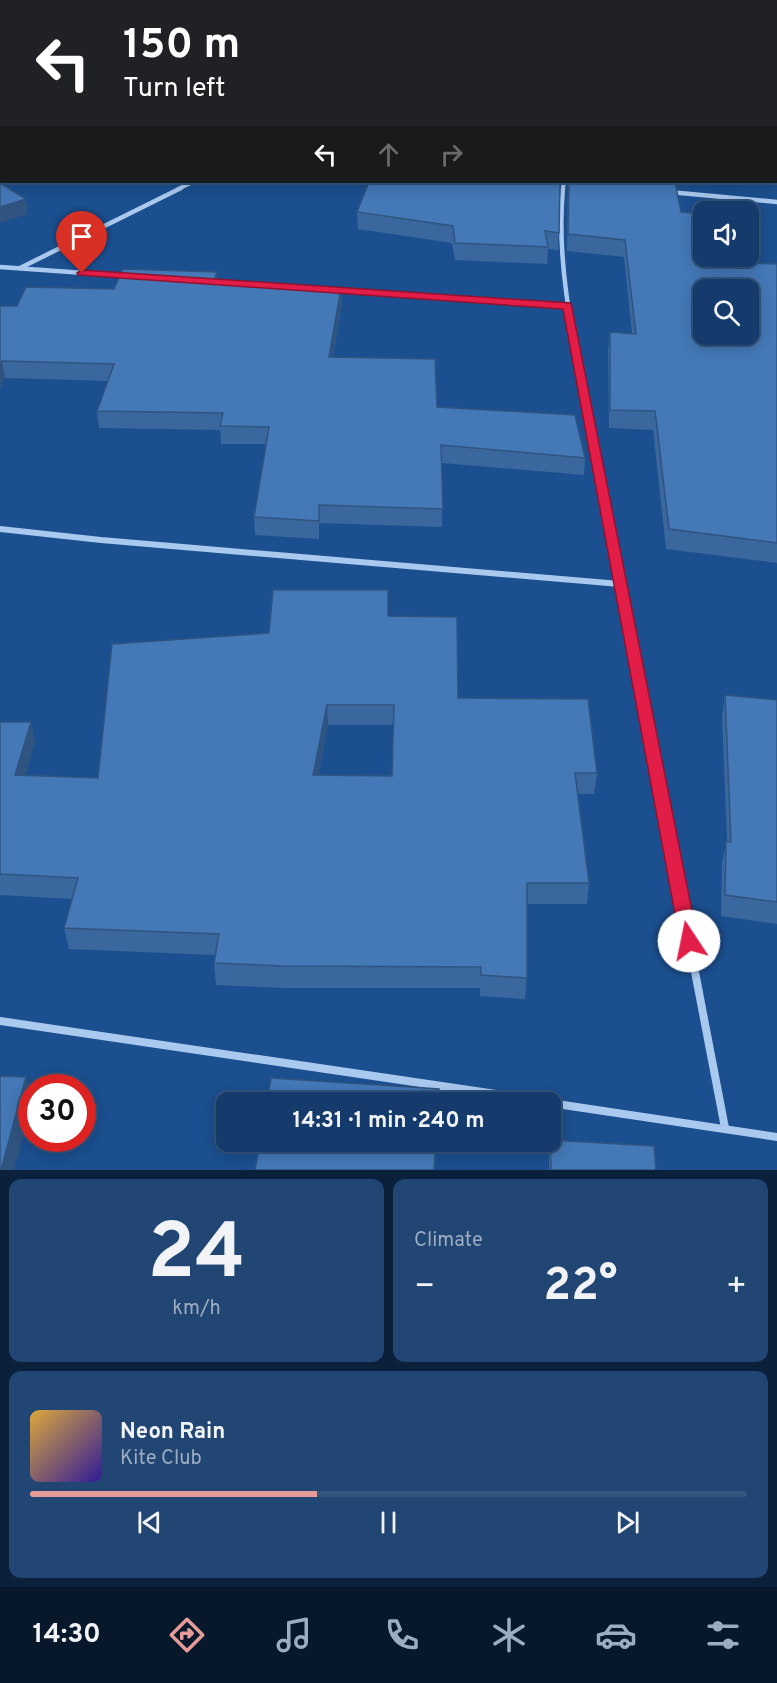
<!DOCTYPE html>
<meta charset="utf-8">
<style>
:root{--surface:#143b6b;--page:#214673;--text:#f1f3f6;--muted:#9dadc1;--line:#33557e;--accent:#e69b98}
body{margin:0;font-family:Overpass,sans-serif;background:var(--page);color:var(--text);height:100vh;display:flex;flex-direction:column;font-size:22px;white-space:nowrap}
*{box-sizing:border-box;margin:0}
p{font-size:20px;color:var(--muted)}
.icon{flex:none;width:33px;height:33px;fill:none;stroke:currentColor;stroke-width:2;stroke-linecap:round;stroke-linejoin:round}
.map{position:relative;height:1170px;overflow:hidden}
.sheet{display:flex;flex-direction:column;gap:9px;padding:9px;background:#0b203b;flex:1}
.sheet>*{flex:none}
.top-card{position:absolute;left:0px;top:0px;width:777px;height:183px;box-shadow:0 3px 15px #0003,0 0 0 2px var(--line);background:#202124;color:#fff;overflow:hidden}
.tools{position:absolute;left:693px;top:201px;display:grid;gap:12px}
.tools a{display:grid;place-items:center;width:66px;height:66px;border-radius:12px;background:var(--surface);box-shadow:0 3px 15px #0003,0 0 0 2px var(--line);font-size:30px}
.speed{position:absolute;left:18px;top:1074px;display:flex;gap:12px;font-size:30px;font-weight:700;text-align:center}
.speed>*{display:grid;place-content:center;width:78px;height:78px;border-radius:50%;background:var(--surface);box-shadow:0 3px 15px #0003,0 0 0 2px var(--line);line-height:1}
.speed .limit{border:9px solid #d22;background:#fff;color:#111}
.pin{position:absolute;display:grid;place-items:center;width:51px;height:51px;color:#fff;margin:-62px -26px;border-radius:50% 50% 50% 0;rotate:-45deg;box-shadow:0 0 6px #0007}
.pin .icon{rotate:45deg}
.me{position:absolute;width:66px;margin:-33px;rotate:349deg;stroke-linejoin:round;filter:drop-shadow(0 0 4px #0008)}
.turn{display:flex;align-items:center;gap:21px;height:126px;padding:0 24px;font-size:27px}
.turn .icon{width:78px;height:78px;stroke-width:2.5}
.turn b{display:block;font-size:42px;line-height:51px}
.lanes{display:flex;align-items:center;height:57px;padding:0 24px;background:#0003;justify-content:center;gap:30px;direction:ltr}
.lanes .off{opacity:.35}
.big{font-size:45px;font-weight:700;line-height:1.1}
.sheet .card{flex:1;display:flex;flex-direction:column;justify-content:center;gap:9px;min-width:0;padding:0 21px;border-radius:12px;background:var(--page)}
.sheet .dial{align-items:center;gap:0}
.dial b{font-size:78px;line-height:1}
.song{display:flex;align-items:center;gap:18px}
.cover{width:72px;height:72px;border-radius:9px;background:linear-gradient(135deg,hsl(40 70% 55%),hsl(250 70% 35%))}
.played{height:6px;border-radius:3px;background:linear-gradient(90deg,var(--accent) 40%,var(--line) 40%)}
.keys{display:flex;justify-content:space-around;direction:ltr}
.heat{display:flex;justify-content:space-between;align-items:center;font-size:33px;direction:ltr}
.sheet .tiles{flex:1;display:grid;gap:9px;grid-template-columns:1fr 1fr}
.card:last-child{grid-column:span 2}
.trip{position:absolute;left:216px;top:1092px;width:345px;height:60px;border-radius:12px;background:var(--surface);box-shadow:0 3px 15px #0003,0 0 0 2px var(--line);font-weight:700;line-height:60px;text-align:center}
.dock{display:flex;height:96px;justify-content:space-around;align-items:center;background:#08182b;color:var(--muted)}
.dock .icon{width:42px;height:42px}
.dock .selected{color:var(--accent)}
.dock b{font-size:27px;color:var(--text)}
.map>svg:first-child{display:block}
</style>
<div class="map">
<svg width="777" height="1170" viewBox="0 0 777 1170">
<rect width="100%" height="100%" fill="#1b4f8f"/>
<g fill="none" stroke-linecap="round" stroke-linejoin="round">
<g stroke="#a9c9ee" stroke-width="4">
<polyline points="244,2 250,0"/>
<polyline points="178,189 193,182"/>
<polyline points="563,189 564,182"/>
</g>
<g stroke="#a9c9ee" stroke-width="4.5">
<path d="M563,188C555,270 577,354 593,435"/>
<polyline points="669,192 777,202"/>
<polyline points="0,267 127,276"/>
<polyline points="20,268 181,188"/>
<polyline points="335,290 568,306"/>
</g>
<g stroke="#a9c9ee" stroke-width="6">
<polyline points="592,433 654,754"/>
<polyline points="0,529 101,540 620,584"/>
</g>
<g stroke="#a9c9ee" stroke-width="8">
<polyline points="653,753 725,1128"/>
<polyline points="0,1021 550,1102"/>
<polyline points="550,1103 777,1137"/>
</g>
</g>
<g fill="#3a679d" fill-rule="evenodd">
<polygon points="403,0 572,0 566,2 404,2"/>
<rect x="776" y="11" width="1" height="80"/>
<polygon points="0,100 2,101 2,150 0,149"/>
<polygon points="568,182 675,182 681,212 704,256 748,263 777,264 777,563 666,549 653,430 609,428 608,350 610,332 632,333 624,257 567,251"/>
<polygon points="560,184 558,250 548,249 547,264 455,260 452,243 358,229 357,212"/>
<polygon points="218,281 341,288 342,304 333,357 437,407 585,458 584,475 442,463 442,527 319,523 319,539 255,535 254,517 266,444 221,444 220,430 99,428 97,411 108,381 5,378 0,389 0,306 17,306 114,289"/>
<path d="M388,616L458,698L597,773L594,794H578L589,883L587,904H527V978L525,999L480,996V988H283L216,985L214,963L215,955L69,949L64,928L72,899L0,895V722H31L35,742L25,775L98,778L269,633ZM328,725H394L392,776L318,775Z"/>
<polygon points="725,695 777,700 777,924 721,916 722,862 727,841 722,716"/>
<polygon points="550,1140 656,1170 549,1170 549,1150"/>
</g>
<g fill="#305480">
<polygon points="210,0 229,0 227,2 208,2"/>
<polygon points="527,0 572,0 566,2 521,2"/>
<rect x="0" y="40" width="2" height="13"/>
<polygon points="26,199 28,214 0,223 0,207"/>
<polygon points="217,272 219,288 214,281"/>
<polygon points="341,288 342,304 330,373 329,357"/>
<polygon points="2,361 5,378 0,389 0,366"/>
<polygon points="327,705 328,725 314,796 313,775"/>
<polygon points="31,722 35,742 19,796 15,775"/>
<polygon points="26,1077 32,1104 14,1170 1,1170"/>
</g>
<g fill="#4478b7" stroke="#305480" stroke-width="1.5" fill-rule="evenodd">
<polygon points="0,0 210,0 208,2 2,2 2,40 0,40"/>
<polygon points="439,0 527,0 521,2 444,2"/>
<rect x="681" y="0" width="58" height="2"/>
<rect x="776" y="11" width="1" height="68"/>
<polygon points="0,100 2,101 2,136 0,136"/>
<polygon points="369,182 560,182 559,233 545,231 548,247 455,243 453,226 357,212"/>
<path d="M569,182H675L681,212L704,214V256H731L748,258V263L777,264V543L669,529L655,411L610,410V332L636,334L625,240L568,234ZM704,290H748V334H704Z"/>
<polygon points="0,183 26,199 0,207"/>
<polygon points="123,269 217,272 214,281 341,288 329,357 435,359 437,407 575,415 585,458 441,445 443,509 319,505 319,521 254,517 269,427 220,426 223,413 97,411 114,364 2,361 0,366 0,306 17,306 26,287 114,289"/>
<path d="M273,590H388V616L457,617L458,698L588,699L597,773H575L589,883H527V978L481,975V967L282,966L214,963L219,934L64,928L78,878L0,874V722H31L15,775L98,778L112,644L269,633ZM327,705H394L392,776L313,775Z"/>
<polygon points="725,695 777,700 777,902 725,895 726,841 731,842"/>
<polygon points="0,1076 26,1077 1,1170 0,1170"/>
<polygon points="271,1078 439,1089 438,1102 267,1102"/>
<polygon points="550,1140 654,1146 656,1170 551,1170"/>
<polygon points="260,1142 436,1142 434,1170 255,1170"/>
</g>
<polygon fill="#e11d48" stroke="#92132f" stroke-width="1.5" points="82,270 571,303 698,941 695,946 689,948 683,946 680,941 563,309 78,275 77,273"/>
</svg>
<div class="tools">
<a><svg class="icon" aria-label="sound" viewBox="0 0 24 24"><path d="M4 9h4l5-4v14l-5-4H4zM17 9q2 3 0 6"/></svg></a>
<a><svg class="icon" aria-label="search" viewBox="0 0 24 24"><circle cx="10" cy="10" r="6"/><path d="M15 15l6 6"/></svg></a>
</div>
<div class="speed"><div class="limit">30</div></div>
<div class="pin" style="left:82px;top:273px;background:#d93025"><svg class="icon" aria-label="arrive" viewBox="0 0 24 24"><path d="M6 21V4h12l-3 4 3 4H6"/></svg></div>
<svg class="me" style="left:689px;top:941px" viewBox="-20 -20 40 40"><circle r="19" fill="#fff"/><path d="M0-13L10 11 0 6-10 11z" fill="#e11d48"/></svg>
<div class="trip">14:31 · 1 min · 240 m</div>
<div class="top-card">
<div class="turn"><svg class="icon" aria-label="left" viewBox="0 0 24 24"><path d="M17 20v-9H6M10 6l-5 5 5 5"/></svg><div><b>150 m</b>Turn left</div></div>
<div class="lanes"><svg class="icon" aria-label="left" viewBox="0 0 24 24"><path d="M17 20v-9H6M10 6l-5 5 5 5"/></svg><svg class="icon off" aria-label="ahead" viewBox="0 0 24 24"><path d="M12 20V5M6 11l6-6 6 6"/></svg><svg class="icon off" aria-label="right" viewBox="0 0 24 24"><path d="M7 20v-9h11M14 6l5 5-5 5"/></svg></div>
</div>
</div>
<section class="sheet">
<div class="tiles">
<div class="card dial"><b>24</b><p>km/h</p></div>
<div class="card"><p>Climate</p>
<div class="heat"><a>−</a><b class="big">22°</b><a>+</a></div>
</div>
<div class="card">
<div class="song"><i class="cover"></i><div><b>Neon Rain</b><p>Kite Club</p></div></div>
<div class="played"></div>
<div class="keys"><svg class="icon" aria-label="previous" viewBox="0 0 24 24"><path d="M18 5L8 12l10 7zM5 5v14"/></svg><svg class="icon" aria-label="pause" viewBox="0 0 24 24"><path d="M8 5v14M16 5v14"/></svg><svg class="icon" aria-label="next" viewBox="0 0 24 24"><path d="M6 5l10 7-10 7zM19 5v14"/></svg></div>
</div>
</div>
</section>
<nav class="dock">
<b>14:30</b>
<svg class="icon selected" aria-label="directions" viewBox="0 0 24 24"><path d="M12 3l9 9-9 9-9-9zM9 14v-3h6M13 9l2 2-2 2"/></svg>
<svg class="icon" aria-label="music" viewBox="0 0 24 24"><path d="M9 18V5l10-2v13"/><circle cx="6" cy="18" r="3"/><circle cx="16" cy="16" r="3"/></svg>
<svg class="icon" aria-label="phone" viewBox="0 0 24 24"><path d="M5 4h4l2 5-3 2q2 4 5 5l2-3 5 2v4C11 20 4 13 5 4z"/></svg>
<svg class="icon" aria-label="climate" viewBox="0 0 24 24"><path d="M12 3v18M4 7l16 10M4 17L20 7"/></svg>
<svg class="icon" aria-label="car" viewBox="0 0 24 24"><path d="M5 17H2v-5l4-1 3-4h7l3 4 3 1v5h-3M9 17h6M6 11h13"/><circle cx="7" cy="17" r="2"/><circle cx="17" cy="17" r="2"/></svg>
<svg class="icon" aria-label="filters" viewBox="0 0 24 24"><path d="M4 7h16M4 17h16"/><circle cx="9" cy="7" r="2"/><circle cx="15" cy="17" r="2"/></svg>
</nav>
